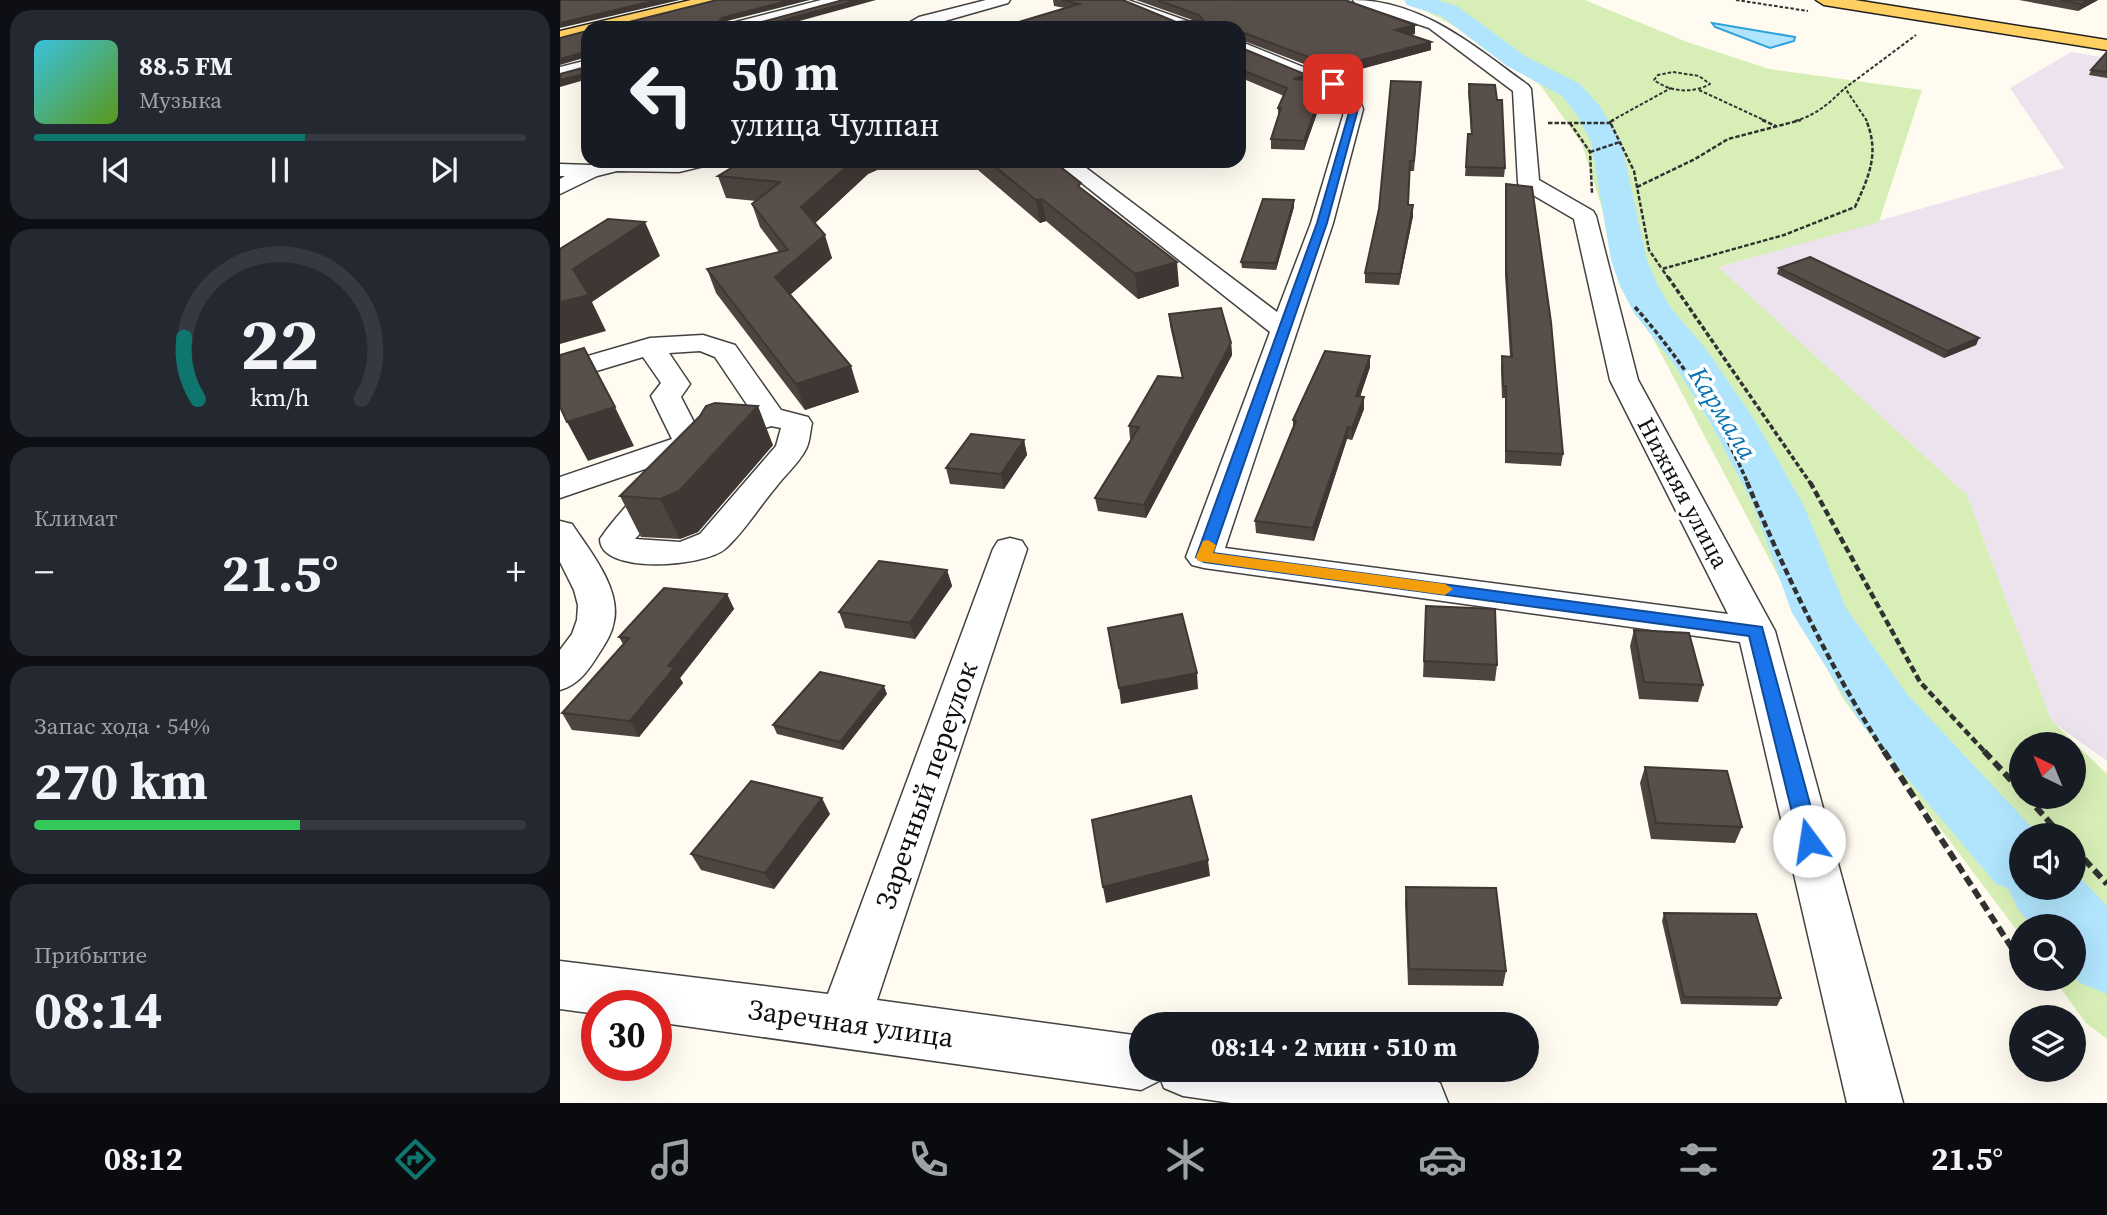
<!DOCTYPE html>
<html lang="ru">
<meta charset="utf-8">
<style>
:root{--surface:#171b24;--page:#242831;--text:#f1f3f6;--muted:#9ea1a6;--line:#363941;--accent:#0f766e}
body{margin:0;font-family:"Source Serif 4",serif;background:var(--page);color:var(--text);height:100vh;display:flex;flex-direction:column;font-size:26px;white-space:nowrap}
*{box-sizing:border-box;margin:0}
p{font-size:23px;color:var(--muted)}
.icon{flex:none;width:38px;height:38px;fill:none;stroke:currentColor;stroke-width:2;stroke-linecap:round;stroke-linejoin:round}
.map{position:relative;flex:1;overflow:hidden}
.details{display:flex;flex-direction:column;gap:10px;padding:10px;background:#0d0f14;width:560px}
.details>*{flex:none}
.top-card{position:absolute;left:21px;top:21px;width:665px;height:147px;border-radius:21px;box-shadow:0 7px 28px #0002;background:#171b24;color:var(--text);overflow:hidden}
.needle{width:46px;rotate:317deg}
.controls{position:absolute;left:1449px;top:732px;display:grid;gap:14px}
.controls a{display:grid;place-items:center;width:77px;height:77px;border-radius:50%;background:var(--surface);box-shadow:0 7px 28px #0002;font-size:35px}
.speed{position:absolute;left:21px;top:990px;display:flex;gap:14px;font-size:35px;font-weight:700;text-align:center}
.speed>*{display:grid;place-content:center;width:91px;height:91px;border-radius:50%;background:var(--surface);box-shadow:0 7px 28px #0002;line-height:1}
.speed .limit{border:10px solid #d22;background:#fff;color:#111}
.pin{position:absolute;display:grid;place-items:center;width:60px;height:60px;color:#fff;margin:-30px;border-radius:14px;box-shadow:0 4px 10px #0006}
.me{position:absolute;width:77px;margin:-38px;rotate:346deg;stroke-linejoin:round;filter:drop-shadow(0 0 5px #0008)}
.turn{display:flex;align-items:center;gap:24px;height:147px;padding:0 35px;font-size:32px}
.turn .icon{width:91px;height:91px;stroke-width:2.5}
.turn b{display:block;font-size:49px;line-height:60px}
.big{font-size:52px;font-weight:700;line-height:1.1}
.details .card{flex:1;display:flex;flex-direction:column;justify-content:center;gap:10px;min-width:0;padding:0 24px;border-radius:21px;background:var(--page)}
.details .dial{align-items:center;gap:0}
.dial svg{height:182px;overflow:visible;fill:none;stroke:var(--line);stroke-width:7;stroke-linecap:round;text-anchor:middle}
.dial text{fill:var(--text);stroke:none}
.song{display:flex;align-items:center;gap:21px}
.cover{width:84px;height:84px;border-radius:10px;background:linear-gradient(135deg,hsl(190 70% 55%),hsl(90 70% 35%))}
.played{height:7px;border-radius:4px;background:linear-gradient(90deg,var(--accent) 55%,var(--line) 55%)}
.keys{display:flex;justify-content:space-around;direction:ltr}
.heat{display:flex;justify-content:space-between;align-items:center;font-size:38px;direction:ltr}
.charge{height:10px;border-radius:5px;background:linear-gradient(90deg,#34c759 54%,var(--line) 0)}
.trip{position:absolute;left:569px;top:1012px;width:410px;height:70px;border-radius:35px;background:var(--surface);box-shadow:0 7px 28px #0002;font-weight:700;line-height:70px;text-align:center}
.dock{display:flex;height:112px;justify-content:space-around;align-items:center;background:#090b0e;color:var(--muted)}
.dock .icon{width:49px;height:49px}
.dock .active{color:var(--accent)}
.dock b{font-size:32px;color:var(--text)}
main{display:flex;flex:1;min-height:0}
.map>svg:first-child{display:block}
</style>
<main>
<section class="details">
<div class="card">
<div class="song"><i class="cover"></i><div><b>88.5 FM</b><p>Музыка</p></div></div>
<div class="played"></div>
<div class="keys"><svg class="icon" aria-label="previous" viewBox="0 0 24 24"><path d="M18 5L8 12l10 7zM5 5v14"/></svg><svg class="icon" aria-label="pause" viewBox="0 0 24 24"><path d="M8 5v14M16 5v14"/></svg><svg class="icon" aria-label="next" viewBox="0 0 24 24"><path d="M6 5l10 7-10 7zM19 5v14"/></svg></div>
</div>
<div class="card dial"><svg viewBox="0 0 100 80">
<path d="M14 69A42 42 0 1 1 86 69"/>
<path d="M14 69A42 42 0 0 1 8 42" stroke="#0f766e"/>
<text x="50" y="56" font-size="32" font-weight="700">22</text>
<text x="50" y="72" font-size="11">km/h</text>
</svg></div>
<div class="card"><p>Климат</p>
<div class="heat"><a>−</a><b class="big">21.5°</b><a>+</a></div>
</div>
<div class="card"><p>Запас хода · 54%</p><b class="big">270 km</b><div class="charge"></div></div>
<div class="card"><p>Прибытие</p><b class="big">08:14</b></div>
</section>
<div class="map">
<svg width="1547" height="1103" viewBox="0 0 1547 1103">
<rect width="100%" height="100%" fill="#fffbf1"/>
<polygon fill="#ece3ee" points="1511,52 1547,58 1547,761 1491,721 1407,495 1157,267 1504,168 1450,88"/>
<path fill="#d7efb6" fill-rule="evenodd" d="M844,0H1025L1127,42L1209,69L1362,90L1319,222L1158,267L1407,495L1491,720L1547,774V1039L1526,1023L1493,978H1514V926H1461V936L1283,699L1067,289L1022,144L981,86L927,43ZM1461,744H1514V796H1461ZM1461,835H1514V887H1461Z"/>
<polygon fill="#b0e5fd" stroke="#2ea2dc" stroke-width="2" points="1152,23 1235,37 1234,41 1210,48 1155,27"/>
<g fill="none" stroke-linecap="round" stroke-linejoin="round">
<polygon fill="#b0e5fd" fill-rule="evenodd" points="844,0 877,0 897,6 965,56 1020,84 1039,105 1061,142 1087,260 1098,286 1111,308 1146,349 1196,422 1243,504 1286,608 1347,694 1479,835 1461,835 1461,887 1514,887 1514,871 1547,906 1547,994 1520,983 1514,976 1514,926 1472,926 1458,909 1448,888 1436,884 1303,726 1232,613 1193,504 1150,422 1114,364 1074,313 1060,286 1051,260 1031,142 1016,114 1002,96 947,66 881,16 847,5"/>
<defs>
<g id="minor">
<polygon points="261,0 285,0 283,3 188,28 162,28 164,25"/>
<polygon points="426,0 450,0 448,3 360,28 340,28 359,17"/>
<polygon points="547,0 568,0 639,25 641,28 618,28"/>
<path d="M793,0C862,0 915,47 968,85L971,89L979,180L1033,211L1036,216L1078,380L1215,631L1343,1103H1287L1180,642L644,568L632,565L626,557L710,332L494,161H517L717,312L751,223L785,109L781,95L679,52V41L795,88L803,109L773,223L665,548L1168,614L1050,380L1014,219L961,188L958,183L953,91L869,28L795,3Z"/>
<polygon points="28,60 28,70 0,77 0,67"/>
<polygon points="47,161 151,161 148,165 119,172 57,171 37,176 0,194 0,179 5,176 0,176 0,164 30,165"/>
<path d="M143,335L175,345L221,410L248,417L252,423C250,431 250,442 246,449C239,463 225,475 216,487C199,507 184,532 165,549C144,567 40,575 40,539C49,525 81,487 95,480C103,476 110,478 118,480L122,487L75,539L120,542L140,534L216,446L221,428L211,426L0,498V477L112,439L91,396L101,383L83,357L0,382V364L90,338ZM140,351L155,357L192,412L138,430L121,397L130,384L109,353Z"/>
<path d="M0,521L12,524C29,550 61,588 54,621C52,634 45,644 38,655C28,671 18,685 0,690V650L12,634L17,620L18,605L14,590L0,562Z"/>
<polygon points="450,538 462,541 467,549 317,1000 581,1036 581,1069 817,1069 860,1075 880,1083 888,1103 671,1103 623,1096 604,1088 601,1080 581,1090 96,1022 96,1006 37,1006 37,1014 0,1009 0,961 268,994 433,549 438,541"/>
</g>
<g id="major">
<polygon points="131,0 159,0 157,3 54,28 28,28 28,34 0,41 0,31"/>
<polygon points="1256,0 1295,0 1547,40 1547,50 1264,5"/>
</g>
</defs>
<use href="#minor" stroke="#424242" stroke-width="3"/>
<use href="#major" stroke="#202020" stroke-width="3"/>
<g stroke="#313131" stroke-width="2" stroke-dasharray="3.5 2" stroke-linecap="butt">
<polyline points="1176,0 1248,11"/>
<path d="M1113,72L1139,76L1150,84C1132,94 1110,92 1094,80L1098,75Z"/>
<polyline points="1139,90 1206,121"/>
<polyline points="1051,121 1111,88"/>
<path d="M1235,121C1257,115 1269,103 1285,88"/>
<polyline points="1307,121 1285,88 1356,35"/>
</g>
<g stroke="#313131" stroke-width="2.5" stroke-dasharray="4.5 2" stroke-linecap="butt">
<polyline points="1054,120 1050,122 1074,171 1089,250 1102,269"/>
<polyline points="1202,120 1216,126"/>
<polyline points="988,123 1051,123"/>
<polyline points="1010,123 1030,152 1032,193"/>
<polyline points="1030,152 1060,142"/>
<polyline points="1077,187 1135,159 1168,139 1241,120"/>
<path d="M1109,279L1102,269L1224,235L1295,207C1309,176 1320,153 1306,120"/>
</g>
<g stroke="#313131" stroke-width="3.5" stroke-dasharray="5 2.5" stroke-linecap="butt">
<polyline points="1108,277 1251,484"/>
<path d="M1075,307C1121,359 1161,420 1188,484"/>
</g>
<g stroke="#313131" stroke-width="4.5" stroke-dasharray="7 3.5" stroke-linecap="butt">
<path d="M1187,482C1226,575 1270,668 1325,753"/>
<polyline points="1250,482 1360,682 1426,753"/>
</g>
<g stroke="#313131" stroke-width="6" stroke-dasharray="10 5" stroke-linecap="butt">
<polyline points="1324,751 1461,962"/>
<polyline points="1424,751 1461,791"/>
<polyline points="1466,796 1501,835"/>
<polyline points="1514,848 1547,884"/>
</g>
<use href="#minor" fill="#fff" fill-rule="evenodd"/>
<use href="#major" fill="#ffcf61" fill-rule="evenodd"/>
</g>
<g fill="#4d4440">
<polygon points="493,0 563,0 616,22 635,21 576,0 785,0 855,25 855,34 850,35 871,42 871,50 775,76 679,39 679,28 439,28 505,8 494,6"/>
<polygon points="1459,0 1538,0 1518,11"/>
<polygon points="679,47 747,80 765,82 765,91 744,150 711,149 711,139 718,117 718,108 724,96 679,77"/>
<polygon points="1547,52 1547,78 1529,75 1531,70"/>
<polygon points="861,82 854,171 850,171 848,205 853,205 853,216 839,285 805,283 805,273"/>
<polygon points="909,84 945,168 944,177 905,176 908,134 911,134 908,92"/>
<polygon points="152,161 493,161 619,286 578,299 486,221 480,223 418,170 317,170 308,174 255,223 272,258 230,295 299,392 245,410 156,293 147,269 219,252 200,227 192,204 196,201 166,198 158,176 178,164 153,163"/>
<polygon points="946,184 1003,454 1001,466 945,463 945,398 942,398 941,367 942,356 950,356 945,275 945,194"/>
<polygon points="734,200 734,207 716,270 682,268 681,262"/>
<polygon points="1219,268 1419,338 1416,345 1384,358 1217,274"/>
<polygon points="609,314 671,343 672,355 586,518 538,511 535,498 572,439 570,439 569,426 622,378 610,326"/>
<polygon points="810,356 810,367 800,397 804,409 792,440 787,439 754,541 696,533 695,521 733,428 733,420"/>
<polygon points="140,416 213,445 138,532 120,539 81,537 60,496"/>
<polygon points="464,440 467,455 444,489 390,484 386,468"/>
<polygon points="387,570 392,586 355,639 285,628 279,612"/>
<polygon points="167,594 174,609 120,678 123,683 79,737 12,730 2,713 63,644 59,637"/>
<polygon points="866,606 937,665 935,681 863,677"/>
<polygon points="1074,630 1143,685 1138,702 1079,699 1070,646"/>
<polygon points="327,694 283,750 217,734 213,725"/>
<polygon points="1085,767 1182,827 1175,843 1091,839 1080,783"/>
<polygon points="270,814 214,889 141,870 131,854"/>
<polygon points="846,887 946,971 943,986 848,985 845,903"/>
<polygon points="1104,913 1221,998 1217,1006 1121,1004 1102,921"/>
</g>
<g fill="#3e3734">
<polygon points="98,0 120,0 0,28 0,23"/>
<polygon points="231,0 250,0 163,22 159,28 158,23 162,18"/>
<polygon points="298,0 316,0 214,28 194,28"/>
<polygon points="1528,0 1538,0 1518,11 1521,4"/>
<polygon points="855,25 855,34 835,38 835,30"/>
<polygon points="871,42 871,50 775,76 775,67"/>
<polygon points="25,52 27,57 0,65 0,59"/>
<polygon points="28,73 28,79 0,87 0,80"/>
<polygon points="747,75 747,83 733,79"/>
<polygon points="765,82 765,91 744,150 744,141"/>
<polygon points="293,161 315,161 317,170 308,174 248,230 241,207"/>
<polygon points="482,199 486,221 480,223 476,200"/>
<polygon points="734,200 734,207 716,270 716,263"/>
<polygon points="853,205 853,216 839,285 840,274"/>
<polygon points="85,222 100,256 32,302 46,331 0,344 0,302 13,269"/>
<polygon points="265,235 272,258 223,301 215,277"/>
<polygon points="617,262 619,286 578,299 575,274"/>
<polygon points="1419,338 1416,345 1384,358 1387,351"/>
<polygon points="671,343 672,355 586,518 584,505"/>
<polygon points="810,356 810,367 796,408 796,396"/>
<polygon points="291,366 299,392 245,410 236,384"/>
<polygon points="804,397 804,409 792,440 792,428"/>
<polygon points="198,406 213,445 138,532 120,539 100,499"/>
<polygon points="55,407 74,446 28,461 7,422"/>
<polygon points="788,427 787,439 754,541 753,528"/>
<polygon points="464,440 467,455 444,489 441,474"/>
<polygon points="387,570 392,586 355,639 350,623"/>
<polygon points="167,594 174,609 120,678 123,683 79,737 70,721 108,666"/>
<polygon points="637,673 638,689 561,704 559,688"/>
<polygon points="324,686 327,694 283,750 280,742"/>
<polygon points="262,798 270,814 214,889 205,873"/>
<polygon points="648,860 650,876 546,903 543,887"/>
</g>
<g fill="#594f4a" stroke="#3e3734" stroke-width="2">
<polygon points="0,0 98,0 0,23"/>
<polygon points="157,0 231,0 162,18 158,23 187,26 283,0 298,0 194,28 28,28 28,54 25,52 0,59 0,38 27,31 29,26 53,26"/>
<polygon points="502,0 563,0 616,22 643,20 639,15 597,0 785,0 855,25 835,30 871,42 775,67 679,31 679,28 439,28 519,4"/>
<polygon points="1500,0 1528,0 1521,4"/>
<polygon points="322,25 390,28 327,28"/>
<polygon points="679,47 747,75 733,79 765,82 744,141 711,139 721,108 718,108 727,88 679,69"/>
<polygon points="1547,52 1547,72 1531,70"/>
<polygon points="28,58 28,73 0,80 0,74 26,67"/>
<polygon points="831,81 861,82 854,161 850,161 848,205 853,205 840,274 805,273 819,209"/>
<polygon points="909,84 935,85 937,100 942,100 945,168 906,167 908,134 912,134"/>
<polygon points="183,161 293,161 241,207 265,235 215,277 291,366 236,384 147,269 228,250 192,204 220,182 158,176"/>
<polygon points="428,161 493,161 521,183 518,186 617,262 575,274 482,199 476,200"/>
<polygon points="946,184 972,187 991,322 1003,454 946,451 946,386 943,386 942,356 952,357 946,264"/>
<polygon points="703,199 734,200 716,263 681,262"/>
<polygon points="48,219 85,222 13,269 29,295 0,302 0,249"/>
<polygon points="1250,257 1419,338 1387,351 1219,268"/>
<polygon points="661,308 671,343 584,505 535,498 579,427 569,426 598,376 623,378 609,314"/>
<polygon points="24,348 55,407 7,422 0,407 0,355"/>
<polygon points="765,351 810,356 796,396 804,397 792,428 788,427 753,528 695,521 736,421 733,420"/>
<polygon points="155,403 198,406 119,491 100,499 60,496 140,416 146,406"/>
<polygon points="411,434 464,440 441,474 386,468"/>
<polygon points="319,561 387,570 350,623 279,612"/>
<polygon points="104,588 167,594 108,666 115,667 70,721 2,713 69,638 59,637"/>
<polygon points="866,606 935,609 937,665 864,661"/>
<polygon points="622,614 637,673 559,688 548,628"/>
<polygon points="1074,630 1129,633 1143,685 1084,682"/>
<polygon points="260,672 324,686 280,742 213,725"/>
<polygon points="1085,767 1167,771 1182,827 1096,823"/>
<polygon points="191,781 262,798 205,873 131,854"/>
<polygon points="631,796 648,860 543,887 532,820"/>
<polygon points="846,887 936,888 946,971 849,969"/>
<polygon points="1104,913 1196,914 1221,998 1124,997"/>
</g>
<polygon fill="#1a73e8" stroke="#114b97" stroke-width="2" points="773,81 791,91 798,109 767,223 653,553 1202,627 1260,841 1257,847 1249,850 1242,847 1239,841 1189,636 644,562 636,557 757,223 790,109 785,94 769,84"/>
<polygon fill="#f59e0b" points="648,540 656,545 653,553 885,584 893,589 885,595 638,561 636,557 643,541"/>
<g text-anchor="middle" stroke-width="7" stroke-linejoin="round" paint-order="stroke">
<g font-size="24" fill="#0f0f0f" stroke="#fff">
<text transform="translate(1123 493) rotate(62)" y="8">Нижняя улица</text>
</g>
<g font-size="26" font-style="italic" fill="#0972b0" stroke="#fff">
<text transform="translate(1163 413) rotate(58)" y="9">Кармала</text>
</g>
<g font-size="28" fill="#0f0f0f" stroke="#fff">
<text transform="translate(366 785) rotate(-71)" y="10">Заречный переулок</text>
<text transform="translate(291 1023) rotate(8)" y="10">Заречная улица</text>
</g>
</g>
</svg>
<div class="controls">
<a><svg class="needle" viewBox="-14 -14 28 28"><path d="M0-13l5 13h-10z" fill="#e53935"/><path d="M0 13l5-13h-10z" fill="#9ea1a6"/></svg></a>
<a><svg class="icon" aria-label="sound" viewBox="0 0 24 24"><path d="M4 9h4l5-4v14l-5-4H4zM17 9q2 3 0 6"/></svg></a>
<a><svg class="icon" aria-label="search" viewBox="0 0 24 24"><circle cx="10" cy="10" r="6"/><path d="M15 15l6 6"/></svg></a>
<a><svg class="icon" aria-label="layers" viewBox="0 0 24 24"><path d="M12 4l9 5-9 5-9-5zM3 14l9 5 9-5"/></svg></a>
</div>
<div class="speed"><div class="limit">30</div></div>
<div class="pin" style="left:773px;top:84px;background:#d93025"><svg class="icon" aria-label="arrive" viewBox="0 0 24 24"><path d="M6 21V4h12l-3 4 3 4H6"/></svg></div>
<svg class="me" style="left:1249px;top:841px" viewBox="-20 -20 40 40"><circle r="19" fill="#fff"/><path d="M0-13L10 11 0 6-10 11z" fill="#1a73e8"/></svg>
<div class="trip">08:14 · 2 мин · 510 m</div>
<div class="top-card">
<div class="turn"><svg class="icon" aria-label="left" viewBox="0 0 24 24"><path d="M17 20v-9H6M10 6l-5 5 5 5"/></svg><div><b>50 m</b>улица Чулпан</div></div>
</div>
</div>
</main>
<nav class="dock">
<b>08:12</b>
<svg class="icon active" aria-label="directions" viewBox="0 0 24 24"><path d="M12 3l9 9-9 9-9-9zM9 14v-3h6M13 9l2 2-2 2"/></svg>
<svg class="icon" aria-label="music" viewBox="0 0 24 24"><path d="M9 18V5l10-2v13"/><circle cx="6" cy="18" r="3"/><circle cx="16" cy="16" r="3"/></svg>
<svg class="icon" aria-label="phone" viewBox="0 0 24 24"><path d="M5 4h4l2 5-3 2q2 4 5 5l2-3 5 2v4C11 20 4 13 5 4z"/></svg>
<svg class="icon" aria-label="climate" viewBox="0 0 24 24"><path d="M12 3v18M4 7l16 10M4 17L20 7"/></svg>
<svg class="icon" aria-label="car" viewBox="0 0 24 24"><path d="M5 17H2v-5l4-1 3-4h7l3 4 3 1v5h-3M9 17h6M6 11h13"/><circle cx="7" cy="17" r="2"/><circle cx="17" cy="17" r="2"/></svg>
<svg class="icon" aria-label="filters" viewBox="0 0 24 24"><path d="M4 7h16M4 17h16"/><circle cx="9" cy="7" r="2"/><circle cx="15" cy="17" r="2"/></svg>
<b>21.5°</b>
</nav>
